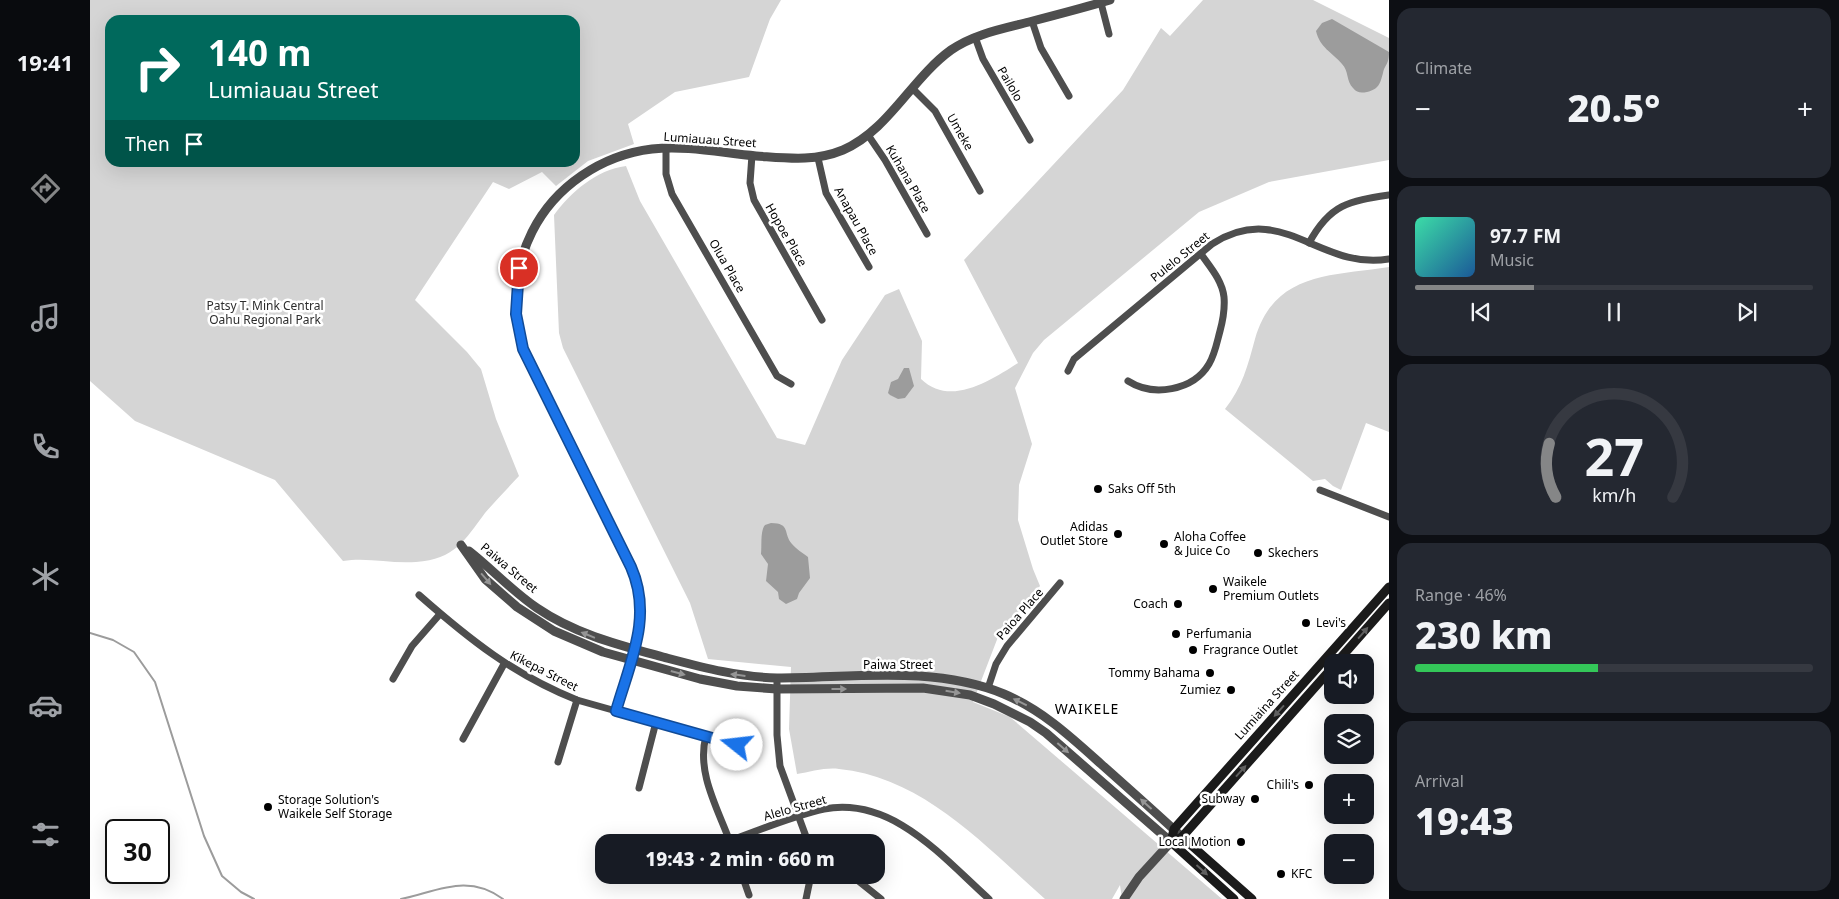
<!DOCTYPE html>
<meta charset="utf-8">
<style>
:root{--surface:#171b24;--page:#242831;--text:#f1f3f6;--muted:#9ea1a6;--line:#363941;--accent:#858687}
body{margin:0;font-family:"Noto Sans",sans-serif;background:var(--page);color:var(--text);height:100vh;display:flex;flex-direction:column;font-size:19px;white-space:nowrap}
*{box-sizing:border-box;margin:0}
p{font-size:16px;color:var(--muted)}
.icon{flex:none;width:28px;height:28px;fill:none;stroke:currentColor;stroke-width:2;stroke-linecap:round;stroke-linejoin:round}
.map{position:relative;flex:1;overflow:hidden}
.side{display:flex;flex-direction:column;gap:8px;padding:8px;background:#0d0f14;width:450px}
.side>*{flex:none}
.hud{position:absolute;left:15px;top:15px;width:475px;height:152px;border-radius:15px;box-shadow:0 5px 20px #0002;background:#00695c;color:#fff;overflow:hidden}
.fabs{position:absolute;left:1234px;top:654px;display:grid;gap:10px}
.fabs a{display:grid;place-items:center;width:50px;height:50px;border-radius:10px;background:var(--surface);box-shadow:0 5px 20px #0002;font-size:25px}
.speed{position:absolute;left:15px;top:819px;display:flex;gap:10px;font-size:25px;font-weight:700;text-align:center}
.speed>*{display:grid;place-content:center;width:65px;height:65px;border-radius:50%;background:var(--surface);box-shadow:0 5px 20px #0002;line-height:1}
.speed .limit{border:2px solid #111;border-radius:8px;background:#fff;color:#111}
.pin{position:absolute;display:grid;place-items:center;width:42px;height:42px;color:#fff;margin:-21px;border:2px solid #fff;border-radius:50%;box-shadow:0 1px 5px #0007}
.me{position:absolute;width:55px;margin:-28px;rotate:286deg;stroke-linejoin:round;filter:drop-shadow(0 0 4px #0008)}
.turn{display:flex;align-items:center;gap:18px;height:105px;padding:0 20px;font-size:22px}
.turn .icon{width:65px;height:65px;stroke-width:2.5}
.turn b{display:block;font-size:35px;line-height:42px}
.then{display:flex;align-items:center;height:48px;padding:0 20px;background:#0003;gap:10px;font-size:19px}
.big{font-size:38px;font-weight:800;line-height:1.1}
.side .widget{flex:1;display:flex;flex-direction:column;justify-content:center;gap:8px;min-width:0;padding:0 18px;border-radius:15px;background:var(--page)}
.side .dial{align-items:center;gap:0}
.dial svg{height:130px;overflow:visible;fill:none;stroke:var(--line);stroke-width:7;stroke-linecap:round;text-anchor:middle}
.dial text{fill:var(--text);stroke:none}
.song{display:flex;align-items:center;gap:15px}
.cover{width:60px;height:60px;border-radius:8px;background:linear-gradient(135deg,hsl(160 70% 55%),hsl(210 70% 35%))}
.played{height:5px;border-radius:2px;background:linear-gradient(90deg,var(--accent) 30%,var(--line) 30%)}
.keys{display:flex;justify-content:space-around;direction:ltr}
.heat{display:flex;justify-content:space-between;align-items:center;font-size:28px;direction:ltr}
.charge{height:8px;border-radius:4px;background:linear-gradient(90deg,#34c759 46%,var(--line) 0)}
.trip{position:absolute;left:505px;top:834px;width:290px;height:50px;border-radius:15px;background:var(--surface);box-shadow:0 5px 20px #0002;font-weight:800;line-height:50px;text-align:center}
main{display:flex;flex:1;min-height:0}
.dock{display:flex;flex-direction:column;width:90px;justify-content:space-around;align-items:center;background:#090b0e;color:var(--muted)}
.dock .icon{width:35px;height:35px}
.dock .active{color:var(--accent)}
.dock b{font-size:22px;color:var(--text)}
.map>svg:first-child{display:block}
</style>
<main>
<nav class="dock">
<b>19:41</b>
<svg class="icon active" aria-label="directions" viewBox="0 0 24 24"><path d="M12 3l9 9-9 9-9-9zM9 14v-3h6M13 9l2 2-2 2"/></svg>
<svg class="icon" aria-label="music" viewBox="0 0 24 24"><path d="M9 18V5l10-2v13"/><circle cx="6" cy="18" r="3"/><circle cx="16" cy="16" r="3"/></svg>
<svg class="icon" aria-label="phone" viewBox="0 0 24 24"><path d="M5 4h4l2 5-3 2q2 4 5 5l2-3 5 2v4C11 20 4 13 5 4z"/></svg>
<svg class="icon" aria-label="climate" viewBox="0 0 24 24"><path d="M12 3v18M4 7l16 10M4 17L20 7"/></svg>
<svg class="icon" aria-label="car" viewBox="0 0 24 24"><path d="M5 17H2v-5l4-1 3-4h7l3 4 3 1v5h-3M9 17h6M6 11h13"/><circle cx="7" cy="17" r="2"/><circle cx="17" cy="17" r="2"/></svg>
<svg class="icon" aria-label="filters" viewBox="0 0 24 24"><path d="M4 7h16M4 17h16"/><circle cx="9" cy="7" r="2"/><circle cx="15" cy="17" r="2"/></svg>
</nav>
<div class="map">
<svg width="1299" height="899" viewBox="0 0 1299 899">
<rect width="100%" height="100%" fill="#fff"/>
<g fill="#d5d5d5" fill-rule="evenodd">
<path d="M0,0H691L680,19L659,77L585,92L538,124L544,144L498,161L466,186L452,172L419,189L403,182L325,300L377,352L391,369L406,419L429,476C418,488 406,500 395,513C374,541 365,559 326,562C301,564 278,557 253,561L185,480L45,421L0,381ZM20,20H485V162H20Z"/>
<path d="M1113,0H1223L1299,38V160L1179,182L1109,212L954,340L943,353L925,388L942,444L929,485L928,520L943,569L950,586L908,637L883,702L920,717L1132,899H1032L1030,885L1022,899H955C895,846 833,777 749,769C736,767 720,772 707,774L699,729L701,667L618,659L600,603L473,348L469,333L464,215C481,192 506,170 536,166L550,201L687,438L715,445L752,360L795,295L809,289L832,341L831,379C860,407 900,381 928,363L874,260L1033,90L1071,28L1080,36Z"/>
<path d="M1299,267V432L1276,423L1251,490L1243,486L1235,479L1223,481L1135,409C1152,388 1158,365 1165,339C1184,272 1241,276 1299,267Z"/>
</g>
<g fill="#9c9c9c">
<path d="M1242,19L1299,52C1299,65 1295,64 1293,73C1290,84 1289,89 1277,92C1271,93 1267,93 1263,88C1256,81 1259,71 1252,64C1242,52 1230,48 1226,31L1232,23Z"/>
<polygon points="814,368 819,368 824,386 815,398 808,399 800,395 798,393 801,382 808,379"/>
<path d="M681,523C701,523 693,534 702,544C706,549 713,553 718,557L720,578L709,593L707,599L696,604L689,599L688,592L676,581L678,564L671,554C672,545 670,531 675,525Z"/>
</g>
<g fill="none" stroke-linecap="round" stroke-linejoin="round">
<g stroke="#9c9c9c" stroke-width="2">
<polyline points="0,633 23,640 44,652 65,682 114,836 132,876 151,892 164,899"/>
<path d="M311,899C348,891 378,873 413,899"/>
</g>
<g stroke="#4e4e4e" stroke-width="7">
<polyline points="1011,3 1019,34"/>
<polyline points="942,21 951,48 979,96"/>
<polyline points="885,37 893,59 940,140"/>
<polyline points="823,89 845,111 890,191"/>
<polyline points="778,135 795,160 837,234"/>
<polyline points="576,148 576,174 582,194 687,376 701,384"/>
<polyline points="662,155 660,183 664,200 732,320"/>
<polyline points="728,158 736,193 779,267"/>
<path d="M1219,243C1240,204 1259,201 1299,195"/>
<path d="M978,371L984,359L1122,244C1192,199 1229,271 1299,259"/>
<path d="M1038,381C1063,397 1103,391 1119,364C1125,354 1127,342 1130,331C1133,320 1135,309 1134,297C1132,280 1120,267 1111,254"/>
<polyline points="1230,490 1299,517"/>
<path d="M329,595C379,639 424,675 487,700L647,745"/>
<polyline points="687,678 687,735 690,766 718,842"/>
<polyline points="303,679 322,646 350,614"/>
<polyline points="898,688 906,664 917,646 970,583"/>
<polyline points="526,711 541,660"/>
<path d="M616,736C606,772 628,809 640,842"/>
<polyline points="373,739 414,664"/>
<polyline points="468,762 487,700"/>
<polyline points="549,788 566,722"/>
<path d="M639,841C670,830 702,816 734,809C803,796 853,858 899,899"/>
<polyline points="652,875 659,895"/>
<polyline points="761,875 791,899"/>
<polyline points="716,899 721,875"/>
</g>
<g stroke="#4e4e4e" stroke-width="9">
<polyline points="371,545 395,579 427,607 464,631 513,652 610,679 647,686 687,689 833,688 880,695 904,704 940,722 956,733 1081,842 1049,877 1034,899"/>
<path d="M379,551C402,569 422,591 447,608C485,634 529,645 573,657C611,667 647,677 687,678C762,678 843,665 914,694C952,710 981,737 1011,764C1038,788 1065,812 1092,837"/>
<path d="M541,660C550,630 554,606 545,575L439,363C422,320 421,274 442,232C465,186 512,155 562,149C596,145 632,153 666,156C696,158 724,162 753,150C799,130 821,79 861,50C884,34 912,29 939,22C966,15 993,8 1020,0"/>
</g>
<g stroke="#1b1b1b" stroke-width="9">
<polyline points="1247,662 1299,603"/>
<polyline points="1092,837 1162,899"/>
<polyline points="1081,842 1084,829 1299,587"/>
<polyline points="1081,842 1092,837 1242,668"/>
<polyline points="1081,842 1144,899"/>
</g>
</g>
<defs><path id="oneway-solid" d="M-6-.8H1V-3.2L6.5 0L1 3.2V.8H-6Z" transform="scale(1.25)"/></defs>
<g fill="#959595">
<use href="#oneway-solid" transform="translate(396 579) rotate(49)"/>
<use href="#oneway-solid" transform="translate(498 635) rotate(-158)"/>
<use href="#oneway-solid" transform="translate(588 673) rotate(15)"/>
<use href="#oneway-solid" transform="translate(648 675) rotate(-173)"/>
<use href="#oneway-solid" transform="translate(749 689)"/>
<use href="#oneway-solid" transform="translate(863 692) rotate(9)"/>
<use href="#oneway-solid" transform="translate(930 702) rotate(-154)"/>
<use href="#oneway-solid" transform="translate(973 748) rotate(41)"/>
<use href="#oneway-solid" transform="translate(1056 804) rotate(-138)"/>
</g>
<g fill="#5f5f5f">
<use href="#oneway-solid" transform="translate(1273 633) rotate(-49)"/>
<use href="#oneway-solid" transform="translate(1189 711) rotate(132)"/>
<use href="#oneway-solid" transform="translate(1151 771) rotate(-48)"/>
<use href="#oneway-solid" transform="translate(1112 870) rotate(42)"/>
</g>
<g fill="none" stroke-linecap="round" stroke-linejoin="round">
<defs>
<path id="route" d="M429,268L426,314L433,349L541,567C563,617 540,662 526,711L647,745"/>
</defs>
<use href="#route" stroke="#114b97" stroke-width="12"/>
<use href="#route" stroke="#1a73e8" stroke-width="9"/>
</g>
<g fill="#000" stroke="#fff" stroke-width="2">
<circle cx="1008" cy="489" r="5"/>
<circle cx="1028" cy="534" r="5"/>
<circle cx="1074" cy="544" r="5"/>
<circle cx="1168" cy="553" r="5"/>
<circle cx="1123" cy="589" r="5"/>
<circle cx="1088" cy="604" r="5"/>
<circle cx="1216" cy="623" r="5"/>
<circle cx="1086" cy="634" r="5"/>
<circle cx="1103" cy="650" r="5"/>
<circle cx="1120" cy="673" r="5"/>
<circle cx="1141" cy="690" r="5"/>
<circle cx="1219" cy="785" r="5"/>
<circle cx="1165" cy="799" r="5"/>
<circle cx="178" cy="807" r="5"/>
<circle cx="1151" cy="842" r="5"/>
<circle cx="1191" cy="874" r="5"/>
</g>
<g text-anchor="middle" stroke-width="5" stroke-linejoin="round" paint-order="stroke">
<g font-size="12" fill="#000" stroke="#fff">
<text transform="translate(920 84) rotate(60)" y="4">Pailolo</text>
<text transform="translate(870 132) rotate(60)" y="4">Umeke</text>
<text transform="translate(620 140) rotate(4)" y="4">Lumiauau Street</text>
<text transform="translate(818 179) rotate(60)" y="4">Kuhana Place</text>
<text transform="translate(766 221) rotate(61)" y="4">Anapau Place</text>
<text transform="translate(696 235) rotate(60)" y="4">Hopoe Place</text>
<text transform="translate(1090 257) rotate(-39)" y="4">Pulelo Street</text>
<text transform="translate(637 266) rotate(60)" y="4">Olua Place</text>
<text transform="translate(419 568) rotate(40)" y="4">Paiwa Street</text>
<text transform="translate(930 614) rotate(-49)" y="4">Paioa Place</text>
<text x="808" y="669">Paiwa Street</text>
<text transform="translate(454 671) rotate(27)" y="4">Kikepa Street</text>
<text transform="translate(1177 705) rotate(-48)" y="4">Lumiaina Street</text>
<text transform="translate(705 808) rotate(-16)" y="4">Alelo Street</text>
</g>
<g font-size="12" fill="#2c2c2c" stroke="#fff">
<text x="175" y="310">Patsy T. Mink Central<tspan x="175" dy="14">Oahu Regional Park</tspan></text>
</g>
<g font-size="12" fill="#000" stroke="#fff" text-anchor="start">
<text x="1018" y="493">Saks Off 5th</text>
<text x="1018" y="531" text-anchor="end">Adidas<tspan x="1018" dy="14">Outlet Store</tspan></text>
<text x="1084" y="541">Aloha Coffee<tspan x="1084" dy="14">&amp; Juice Co</tspan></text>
<text x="1178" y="557">Skechers</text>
<text x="1133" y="586">Waikele<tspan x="1133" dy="14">Premium Outlets</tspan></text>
<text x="1078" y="608" text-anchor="end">Coach</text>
<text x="1226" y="627">Levi's</text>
<text x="1096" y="638">Perfumania</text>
<text x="1113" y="654">Fragrance Outlet</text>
<text x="1110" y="677" text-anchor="end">Tommy Bahama</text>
<text x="1131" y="694" text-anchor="end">Zumiez</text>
<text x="1209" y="789" text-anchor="end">Chili's</text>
<text x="1155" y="803" text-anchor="end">Subway</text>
<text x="188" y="804">Storage Solution's<tspan x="188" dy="14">Waikele Self Storage</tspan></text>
<text x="1141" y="846" text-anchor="end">Local Motion</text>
<text x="1201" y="878">KFC</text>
</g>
<g font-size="14" letter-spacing="1" fill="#000" stroke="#fff">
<text x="997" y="714">WAIKELE</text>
</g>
</g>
</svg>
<div class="fabs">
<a><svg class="icon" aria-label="sound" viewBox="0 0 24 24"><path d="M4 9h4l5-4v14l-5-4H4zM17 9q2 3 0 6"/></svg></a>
<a><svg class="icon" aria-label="layers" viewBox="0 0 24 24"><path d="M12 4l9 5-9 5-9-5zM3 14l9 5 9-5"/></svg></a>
<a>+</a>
<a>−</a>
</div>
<div class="speed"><div class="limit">30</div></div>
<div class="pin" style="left:429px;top:268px;background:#d93025"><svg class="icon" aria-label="arrive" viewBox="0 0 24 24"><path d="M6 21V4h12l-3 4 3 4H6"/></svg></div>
<svg class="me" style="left:647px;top:745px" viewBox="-20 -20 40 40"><circle r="19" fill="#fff"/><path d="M0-13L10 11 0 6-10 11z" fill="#1a73e8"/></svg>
<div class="trip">19:43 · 2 min · 660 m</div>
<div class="hud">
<div class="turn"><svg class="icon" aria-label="right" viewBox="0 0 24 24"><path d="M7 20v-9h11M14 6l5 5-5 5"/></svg><div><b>140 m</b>Lumiauau Street</div></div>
<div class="then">Then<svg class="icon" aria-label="arrive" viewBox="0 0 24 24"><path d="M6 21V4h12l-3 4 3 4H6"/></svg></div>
</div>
</div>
<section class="side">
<div class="widget"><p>Climate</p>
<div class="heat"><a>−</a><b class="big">20.5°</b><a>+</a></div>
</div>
<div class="widget">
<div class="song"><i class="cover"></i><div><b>97.7 FM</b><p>Music</p></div></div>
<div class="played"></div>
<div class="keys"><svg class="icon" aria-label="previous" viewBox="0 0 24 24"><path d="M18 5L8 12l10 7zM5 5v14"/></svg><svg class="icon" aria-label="pause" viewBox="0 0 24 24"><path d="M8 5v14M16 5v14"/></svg><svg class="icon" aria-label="next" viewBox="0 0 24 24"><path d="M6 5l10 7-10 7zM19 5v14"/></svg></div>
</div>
<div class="widget dial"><svg viewBox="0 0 100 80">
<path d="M14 69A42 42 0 1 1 86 69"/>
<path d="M14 69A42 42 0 0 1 10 36" stroke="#858687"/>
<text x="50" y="56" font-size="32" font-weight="700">27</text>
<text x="50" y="72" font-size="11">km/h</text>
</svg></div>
<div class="widget"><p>Range · 46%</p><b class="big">230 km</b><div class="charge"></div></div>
<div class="widget"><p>Arrival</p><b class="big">19:43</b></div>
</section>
</main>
